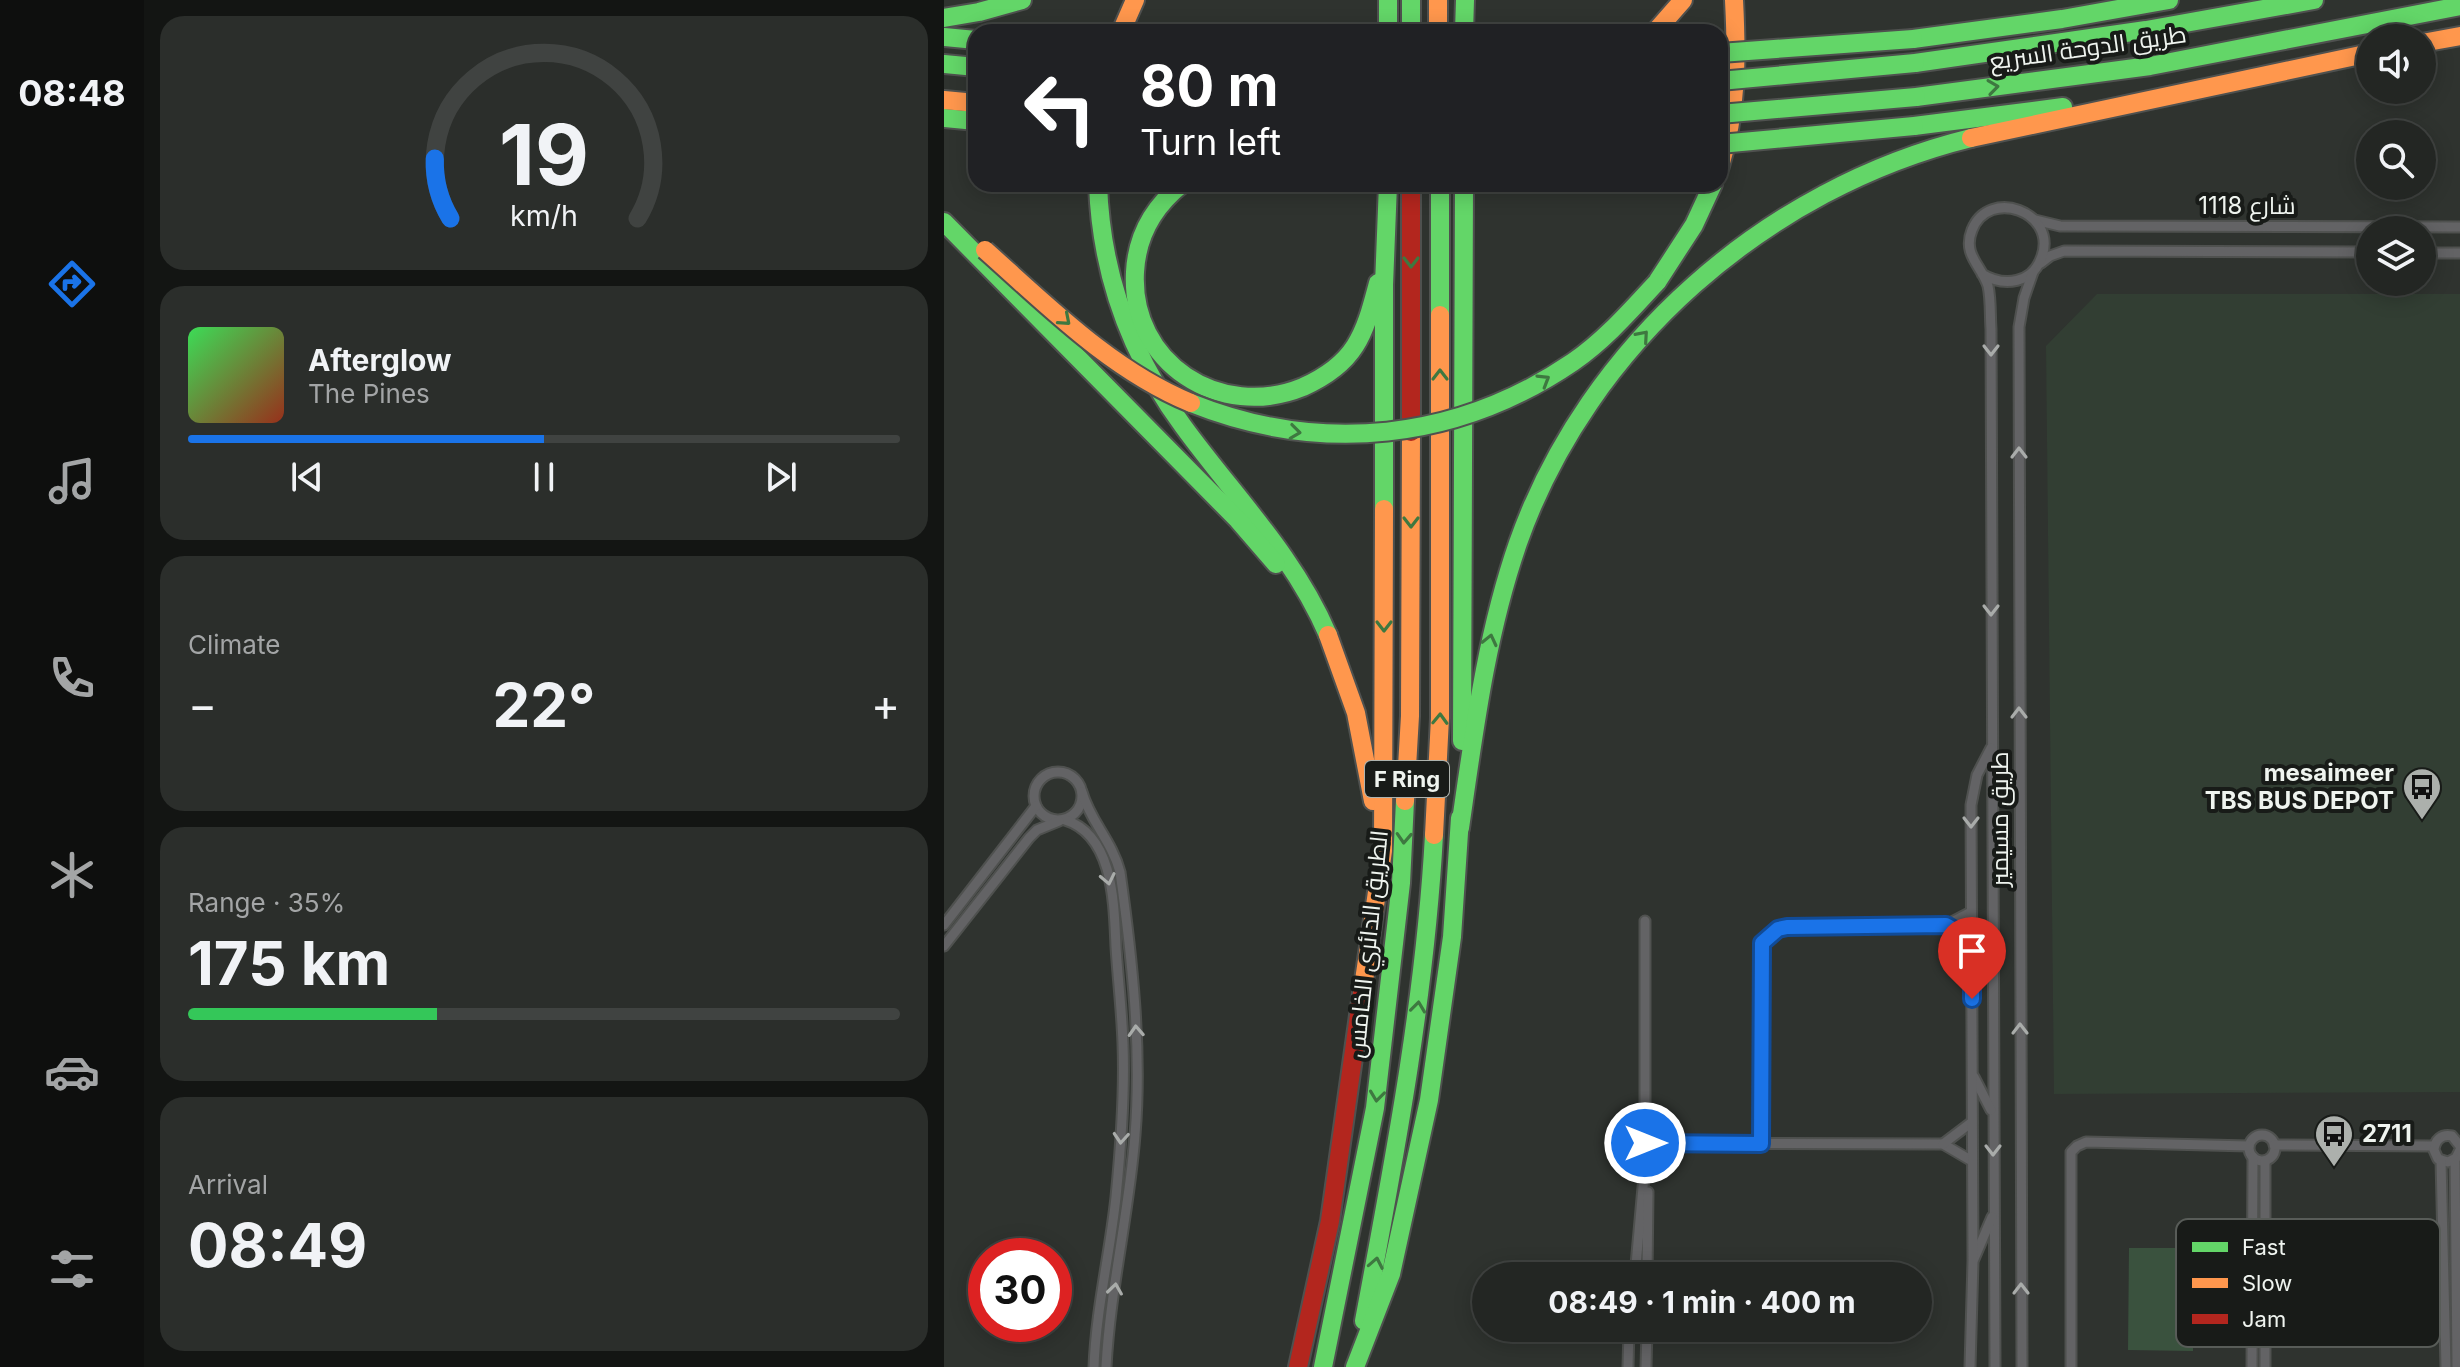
<!DOCTYPE html>
<meta charset="utf-8">
<style>
:root{--surface:#232623;--page:#2b2e2b;--text:#f1f3f6;--muted:#a3a5a6;--line:#404341;--accent:#1a73e8}
body{margin:0;font-family:Inter,Cairo,sans-serif;background:var(--page);color:var(--text);height:100vh;display:flex;flex-direction:column;font-size:30px;white-space:nowrap}
*{box-sizing:border-box;margin:0}
p{font-size:26px;color:var(--muted)}
.icon{flex:none;width:44px;height:44px;fill:none;stroke:currentColor;stroke-width:2;stroke-linecap:round;stroke-linejoin:round}
.map{position:relative;flex:1;overflow:hidden}
.drawer{display:flex;flex-direction:column;gap:16px;padding:16px;background:#131513;width:800px}
.drawer>*{flex:none}
.hud{position:absolute;left:24px;top:24px;width:760px;height:168px;border-radius:24px;box-shadow:0 4px 20px #0003,0 0 0 2px var(--line);background:#202124;color:#fff;overflow:hidden}
.controls{position:absolute;left:1412px;top:24px;display:grid;gap:16px}
.controls a{display:grid;place-items:center;width:80px;height:80px;border-radius:50%;background:var(--surface);box-shadow:0 4px 20px #0003,0 0 0 2px var(--line);font-size:40px}
.speed{position:absolute;left:24px;top:1238px;display:flex;gap:16px;font-size:40px;font-weight:700;text-align:center}
.speed>*{display:grid;place-content:center;width:104px;height:104px;border-radius:50%;background:var(--surface);box-shadow:0 4px 20px #0003,0 0 0 2px var(--line);line-height:1}
.speed .limit{border:12px solid #d22;background:#fff;color:#111}
.pin{position:absolute;display:grid;place-items:center;width:68px;height:68px;color:#fff;margin:-82px -34px;border-radius:50% 50% 50% 0;rotate:-45deg;box-shadow:0 0 8px #0007}
.pin .icon{rotate:45deg}
.me{position:absolute;width:88px;margin:-44px;rotate:90deg;stroke-linejoin:round;filter:drop-shadow(0 0 6px #0008)}
.turn{display:flex;align-items:center;gap:28px;height:168px;padding:0 40px;font-size:36px}
.turn .icon{width:104px;height:104px;stroke-width:2.5}
.turn b{display:block;font-size:56px;line-height:68px}
.big{font-size:60px;font-weight:700;line-height:1.1}
.drawer .card{flex:1;display:flex;flex-direction:column;justify-content:center;gap:12px;min-width:0;padding:0 28px;border-radius:24px;background:var(--page)}
.drawer .dial{align-items:center;gap:0}
.dial svg{height:208px;overflow:visible;fill:none;stroke:var(--line);stroke-width:7;stroke-linecap:round;text-anchor:middle}
.dial text{fill:var(--text);stroke:none}
.song{display:flex;align-items:center;gap:24px}
.cover{width:96px;height:96px;border-radius:12px;background:linear-gradient(135deg,hsl(130 70% 55%),hsl(10 70% 35%))}
.played{height:8px;border-radius:4px;background:linear-gradient(90deg,var(--accent) 50%,var(--line) 50%)}
.keys{display:flex;justify-content:space-around;direction:ltr}
.heat{display:flex;justify-content:space-between;align-items:center;font-size:44px;direction:ltr}
.charge{height:12px;border-radius:6px;background:linear-gradient(90deg,#34c759 35%,var(--line) 0)}
.trip{position:absolute;left:528px;top:1262px;width:460px;height:80px;border-radius:40px;background:var(--surface);box-shadow:0 4px 20px #0003,0 0 0 2px var(--line);font-weight:700;line-height:80px;text-align:center}
main{display:flex;flex:1;min-height:0}
.menu{display:flex;flex-direction:column;width:144px;justify-content:space-around;align-items:center;background:#0e0f0e;color:var(--muted)}
.menu .icon{width:56px;height:56px}
.menu .on{color:var(--accent)}
.menu b{font-size:36px;color:var(--text)}
.map>svg:first-child{display:block}
</style>
<main>
<nav class="menu">
<b>08:48</b>
<svg class="icon on" aria-label="directions" viewBox="0 0 24 24"><path d="M12 3l9 9-9 9-9-9zM9 14v-3h6M13 9l2 2-2 2"/></svg>
<svg class="icon" aria-label="music" viewBox="0 0 24 24"><path d="M9 18V5l10-2v13"/><circle cx="6" cy="18" r="3"/><circle cx="16" cy="16" r="3"/></svg>
<svg class="icon" aria-label="phone" viewBox="0 0 24 24"><path d="M5 4h4l2 5-3 2q2 4 5 5l2-3 5 2v4C11 20 4 13 5 4z"/></svg>
<svg class="icon" aria-label="climate" viewBox="0 0 24 24"><path d="M12 3v18M4 7l16 10M4 17L20 7"/></svg>
<svg class="icon" aria-label="car" viewBox="0 0 24 24"><path d="M5 17H2v-5l4-1 3-4h7l3 4 3 1v5h-3M9 17h6M6 11h13"/><circle cx="7" cy="17" r="2"/><circle cx="17" cy="17" r="2"/></svg>
<svg class="icon" aria-label="filters" viewBox="0 0 24 24"><path d="M4 7h16M4 17h16"/><circle cx="9" cy="7" r="2"/><circle cx="15" cy="17" r="2"/></svg>
</nav>
<section class="drawer">
<div class="card dial"><svg viewBox="0 0 100 80">
<path d="M14 69A42 42 0 1 1 86 69"/>
<path d="M14 69A42 42 0 0 1 8 46" stroke="#1a73e8"/>
<text x="50" y="56" font-size="32" font-weight="700">19</text>
<text x="50" y="72" font-size="11">km/h</text>
</svg></div>
<div class="card">
<div class="song"><i class="cover"></i><div><b>Afterglow</b><p>The Pines</p></div></div>
<div class="played"></div>
<div class="keys"><svg class="icon" aria-label="previous" viewBox="0 0 24 24"><path d="M18 5L8 12l10 7zM5 5v14"/></svg><svg class="icon" aria-label="pause" viewBox="0 0 24 24"><path d="M8 5v14M16 5v14"/></svg><svg class="icon" aria-label="next" viewBox="0 0 24 24"><path d="M6 5l10 7-10 7zM19 5v14"/></svg></div>
</div>
<div class="card"><p>Climate</p>
<div class="heat"><a>−</a><b class="big">22°</b><a>+</a></div>
</div>
<div class="card"><p>Range · 35%</p><b class="big">175 km</b><div class="charge"></div></div>
<div class="card"><p>Arrival</p><b class="big">08:49</b></div>
</section>
<div class="map">
<svg width="1516" height="1367" viewBox="0 0 1516 1367">
<rect width="100%" height="100%" fill="#2f332f"/>
<polygon fill="#323e33" points="1153,294 1516,294 1516,1092 1110,1094 1102,346"/>
<polygon fill="#3a523e" points="1185,1248 1250,1248 1249,1277 1259,1277 1259,1292 1250,1292 1249,1351 1184,1350"/>
<g fill="none" stroke-linecap="round" stroke-linejoin="round">
<defs>
<g id="street">
<polyline points="1091,220 1116,226 1516,227"/>
<polyline points="1478,253 1516,253"/>
<polyline points="1097,263 1106,256 1120,251 1426,252"/>
<path d="M1038,274C1060,287 1089,284 1098,256C1113,212 1045,187 1028,230C1018,255 1038,266 1044,286C1047,299 1046,316 1047,329L1051,1367"/>
<circle cx="114" cy="796" r="24"/>
<path d="M138,792C146,821 168,841 176,872C188,958 198,1048 191,1135C185,1213 166,1289 162,1367"/>
<path d="M121,820C170,835 170,904 172,947C174,979 178,1012 179,1044C181,1095 177,1146 172,1197C166,1254 152,1310 150,1367"/>
<polyline points="0,925 92,806"/>
<polyline points="1002,925 1028,940"/>
<polyline points="0,946 85,838 93,830 115,821"/>
<polyline points="1030,1077 1047,1110"/>
<circle cx="1318" cy="1148" r="13"/>
<polyline points="701,1143 999,1144 1028,1161"/>
<polyline points="817,1144 818,943 834,929 843,927 1002,925 1027,912"/>
<polyline points="999,1144 1028,1122"/>
<polyline points="1330,1145 1490,1146"/>
<path d="M1516,1146L1508,1136C1497,1134 1491,1140 1490,1150L1494,1159L1504,1162L1512,1158L1516,1150"/>
<polyline points="1511,1159 1513,1367"/>
<polyline points="1497,1160 1502,1367"/>
<polyline points="1321,1161 1321,1367"/>
<polyline points="1030,1259 1048,1217"/>
<polyline points="691,1276 701,1165 701,921"/>
<polyline points="703,1276 704,1192"/>
<polyline points="684,1367 685,1328"/>
<polyline points="702,1367 703,1328"/>
<polyline points="1026,1367 1029,1261 1027,805 1033,775 1047,748"/>
<polyline points="1078,1367 1075,327 1080,298 1089,272"/>
<polyline points="1127,1367 1127,1152 1133,1146 1142,1142 1305,1146"/>
<polyline points="1308,1367 1309,1157"/>
</g>
<g id="fast">
<polyline points="444,0 444,32"/>
<polyline points="467,0 467,32"/>
<polyline points="0,18 35,12 78,0"/>
<polyline points="520,32 521,0"/>
<polyline points="0,37 32,40"/>
<polyline points="969,39 1118,19 1225,0"/>
<polyline points="971,63 1202,30 1370,0"/>
<polyline points="0,64 32,67"/>
<polyline points="972,97 1206,66 1516,6"/>
<polyline points="0,118 32,121"/>
<polyline points="970,126 1119,107"/>
<path d="M154,184C157,273 186,354 239,426C289,495 350,555 384,635"/>
<path d="M238,184C209,207 193,235 191,272C186,363 276,421 359,387C379,378 399,365 411,346C423,327 428,305 434,283"/>
<polyline points="496,184 496,315"/>
<polyline points="0,222 294,520 332,564"/>
<polyline points="713,282 750,225 769,184"/>
<polyline points="440,509 440,285 444,184"/>
<polyline points="518,741 520,184"/>
<path d="M516,828C530,732 542,635 574,543C644,344 823,188 1027,138"/>
<path d="M420,1321C450,1160 481,1000 490,835"/>
<polyline points="379,1367 431,1108 457,883 461,801"/>
<polyline points="411,1367 447,1274 485,1100 508,937 516,818"/>
</g>
<g id="slow">
<polyline points="494,0 494,32"/>
<polyline points="177,32 191,0"/>
<polyline points="711,32 739,0"/>
<polyline points="1478,43 1516,36"/>
<polyline points="0,100 32,103"/>
<polyline points="1027,138 1426,53"/>
<path d="M776,166C793,111 793,57 790,0"/>
<polyline points="384,635 412,713 429,801"/>
<polyline points="461,801 466,716 467,432"/>
<polyline points="490,835 496,718 496,315"/>
<polyline points="418,994 439,851 440,509"/>
</g>
<g id="jam">
<polyline points="467,432 467,184"/>
<polyline points="354,1367 386,1221 418,994"/>
</g>
</defs>
<use href="#street" stroke="#4f514f" stroke-width="13"/>
<use href="#fast" stroke="#4f514f" stroke-width="22"/>
<use href="#slow" stroke="#4f514f" stroke-width="22"/>
<use href="#jam" stroke="#4f514f" stroke-width="22"/>
<use href="#street" stroke="#636365" stroke-width="9"/>
<use href="#fast" stroke="#63d668" stroke-width="18"/>
<use href="#slow" stroke="#ff974d" stroke-width="18"/>
<use href="#jam" stroke="#b3261e" stroke-width="18"/>
<defs>
<g id="fast-bridge">
<polyline points="776,53 969,39"/>
<polyline points="776,81 971,63"/>
<polyline points="776,114 972,97"/>
<polyline points="776,144 970,126"/>
<path d="M247,403C377,455 513,441 629,362C661,340 687,310 713,282"/>
</g>
<path id="slow-bridge" d="M41,250C104,306 167,370 247,403"/>
</defs>
<use href="#fast-bridge" stroke="#4f514f" stroke-width="22" stroke-linecap="butt"/>
<use href="#slow-bridge" stroke="#4f514f" stroke-width="22" stroke-linecap="butt"/>
<use href="#fast-bridge" stroke="#63d668" stroke-width="18"/>
<use href="#slow-bridge" stroke="#ff974d" stroke-width="18"/>
</g>
<defs><path id="oneway-chevron" d="M-2-3.5L2.5 0L-2 3.5" fill="none" stroke-width="1.6" stroke-linecap="round" stroke-linejoin="round" transform="scale(2)"/></defs>
<g stroke="#3e7840">
<use href="#oneway-chevron" transform="translate(1049 87) rotate(-8)"/>
<use href="#oneway-chevron" transform="translate(467 262) rotate(90)"/>
<use href="#oneway-chevron" transform="translate(121 320) rotate(41)"/>
<use href="#oneway-chevron" transform="translate(699 336) rotate(-49)"/>
<use href="#oneway-chevron" transform="translate(496 375) rotate(-90)"/>
<use href="#oneway-chevron" transform="translate(600 380) rotate(-31)"/>
<use href="#oneway-chevron" transform="translate(351 432) rotate(7)"/>
<use href="#oneway-chevron" transform="translate(467 522) rotate(90)"/>
<use href="#oneway-chevron" transform="translate(440 626) rotate(90)"/>
<use href="#oneway-chevron" transform="translate(546 640) rotate(-77)"/>
<use href="#oneway-chevron" transform="translate(496 719) rotate(-88)"/>
<use href="#oneway-chevron" transform="translate(460 838) rotate(93)"/>
<use href="#oneway-chevron" transform="translate(474 1007) rotate(-83)"/>
<use href="#oneway-chevron" transform="translate(433 1096) rotate(97)"/>
<use href="#oneway-chevron" transform="translate(432 1263) rotate(-79)"/>
</g>
<g stroke="#a9acaa">
<use href="#oneway-chevron" transform="translate(1047 350) rotate(90)"/>
<use href="#oneway-chevron" transform="translate(1075 453) rotate(-90)"/>
<use href="#oneway-chevron" transform="translate(1047 610) rotate(90)"/>
<use href="#oneway-chevron" transform="translate(1075 713) rotate(-90)"/>
<use href="#oneway-chevron" transform="translate(1027 822) rotate(90)"/>
<use href="#oneway-chevron" transform="translate(164 879) rotate(78)"/>
<use href="#oneway-chevron" transform="translate(1076 1029) rotate(-90)"/>
<use href="#oneway-chevron" transform="translate(192 1031) rotate(-93)"/>
<use href="#oneway-chevron" transform="translate(177 1138) rotate(94)"/>
<use href="#oneway-chevron" transform="translate(1049 1150) rotate(90)"/>
<use href="#oneway-chevron" transform="translate(171 1289) rotate(-82)"/>
<use href="#oneway-chevron" transform="translate(1077 1289) rotate(-90)"/>
</g>
<g fill="none" stroke-linecap="round" stroke-linejoin="round">
<defs>
<polyline id="route" points="701,1143 817,1144 818,943 834,929 843,927 1002,925 1028,940 1028,999"/>
</defs>
<use href="#route" stroke="#114b97" stroke-width="20"/>
<use href="#route" stroke="#1a73e8" stroke-width="14"/>
</g>
<defs>
<symbol id="bus-pin" viewBox="-11 -11 22 30"><path d="M0 17L-7.5 6A9.5 9.5 0 1 1 7.5 6Z" fill="#acb0ac" stroke="#181b18"/><path d="M-5-6H5V4H4V6H2V4H-2V6H-4V4H-5ZM-3.5-4V0h7V-4ZM-3.5 1.2v1.5H-2V1.2ZM2 1.2v1.5H3.5V1.2Z" fill="#111"/></symbol>
</defs>
<g fill-rule="evenodd">
<use href="#bus-pin" x="1456" y="765" width="44" height="60"/>
<use href="#bus-pin" x="1368" y="1112" width="44" height="60"/>
</g>
<g text-anchor="middle" stroke-width="8" stroke-linejoin="round" paint-order="stroke">
<rect fill="#181b18" stroke="#aeb3ae" stroke-width="2" x="421" y="761" width="84" height="36" rx="6"/>
<g font-size="22" font-weight="bold" fill="#eff4ef">
<text x="463" y="787">F Ring</text>
</g>
<g font-size="24" fill="#eff4ef" stroke="#181b18">
<text transform="translate(1144 48) rotate(-8)" y="8">طريق الدوحة السريع</text>
<text x="1303" y="214">شارع 1118</text>
<text transform="translate(1056 819) rotate(-90)" y="8">طريق مسيمير</text>
<text transform="translate(424 944) rotate(-84)" y="8">الطريق الدائري الخامس</text>
</g>
<g font-size="24" font-weight="bold" fill="#eff4ef" stroke="#181b18" text-anchor="end">
<text x="1450" y="781">mesaimeer<tspan x="1450" dy="28">TBS BUS DEPOT</tspan></text>
<text x="1418" y="1142" text-anchor="start">2711</text>
</g>
</g>
<rect x="1232" y="1219" width="264" height="128" rx="12" fill="#181b18" stroke="#585c58" stroke-width="2"/>
<rect x="1248" y="1242" width="36" height="10" fill="#63d668"/>
<rect x="1248" y="1278" width="36" height="10" fill="#ff974d"/>
<rect x="1248" y="1314" width="36" height="10" fill="#b3261e"/>
<g font-size="22" fill="#eff4ef">
<text x="1298" y="1255">Fast</text>
<text x="1298" y="1291">Slow</text>
<text x="1298" y="1327">Jam</text>
</g>
</svg>
<div class="controls">
<a><svg class="icon" aria-label="sound" viewBox="0 0 24 24"><path d="M4 9h4l5-4v14l-5-4H4zM17 9q2 3 0 6"/></svg></a>
<a><svg class="icon" aria-label="search" viewBox="0 0 24 24"><circle cx="10" cy="10" r="6"/><path d="M15 15l6 6"/></svg></a>
<a><svg class="icon" aria-label="layers" viewBox="0 0 24 24"><path d="M12 4l9 5-9 5-9-5zM3 14l9 5 9-5"/></svg></a>
</div>
<div class="speed"><div class="limit">30</div></div>
<div class="pin" style="left:1028px;top:999px;background:#d93025"><svg class="icon" aria-label="arrive" viewBox="0 0 24 24"><path d="M6 21V4h12l-3 4 3 4H6"/></svg></div>
<svg class="me" style="left:701px;top:1143px" viewBox="-20 -20 40 40"><circle r="17" fill="#1a73e8" stroke="#fff" stroke-width="3"/><path d="M0-11L8 9 0 5-8 9z" fill="#fff"/></svg>
<div class="trip">08:49 · 1 min · 400 m</div>
<div class="hud">
<div class="turn"><svg class="icon" aria-label="left" viewBox="0 0 24 24"><path d="M17 20v-9H6M10 6l-5 5 5 5"/></svg><div><b>80 m</b>Turn left</div></div>
</div>
</div>
</main>
